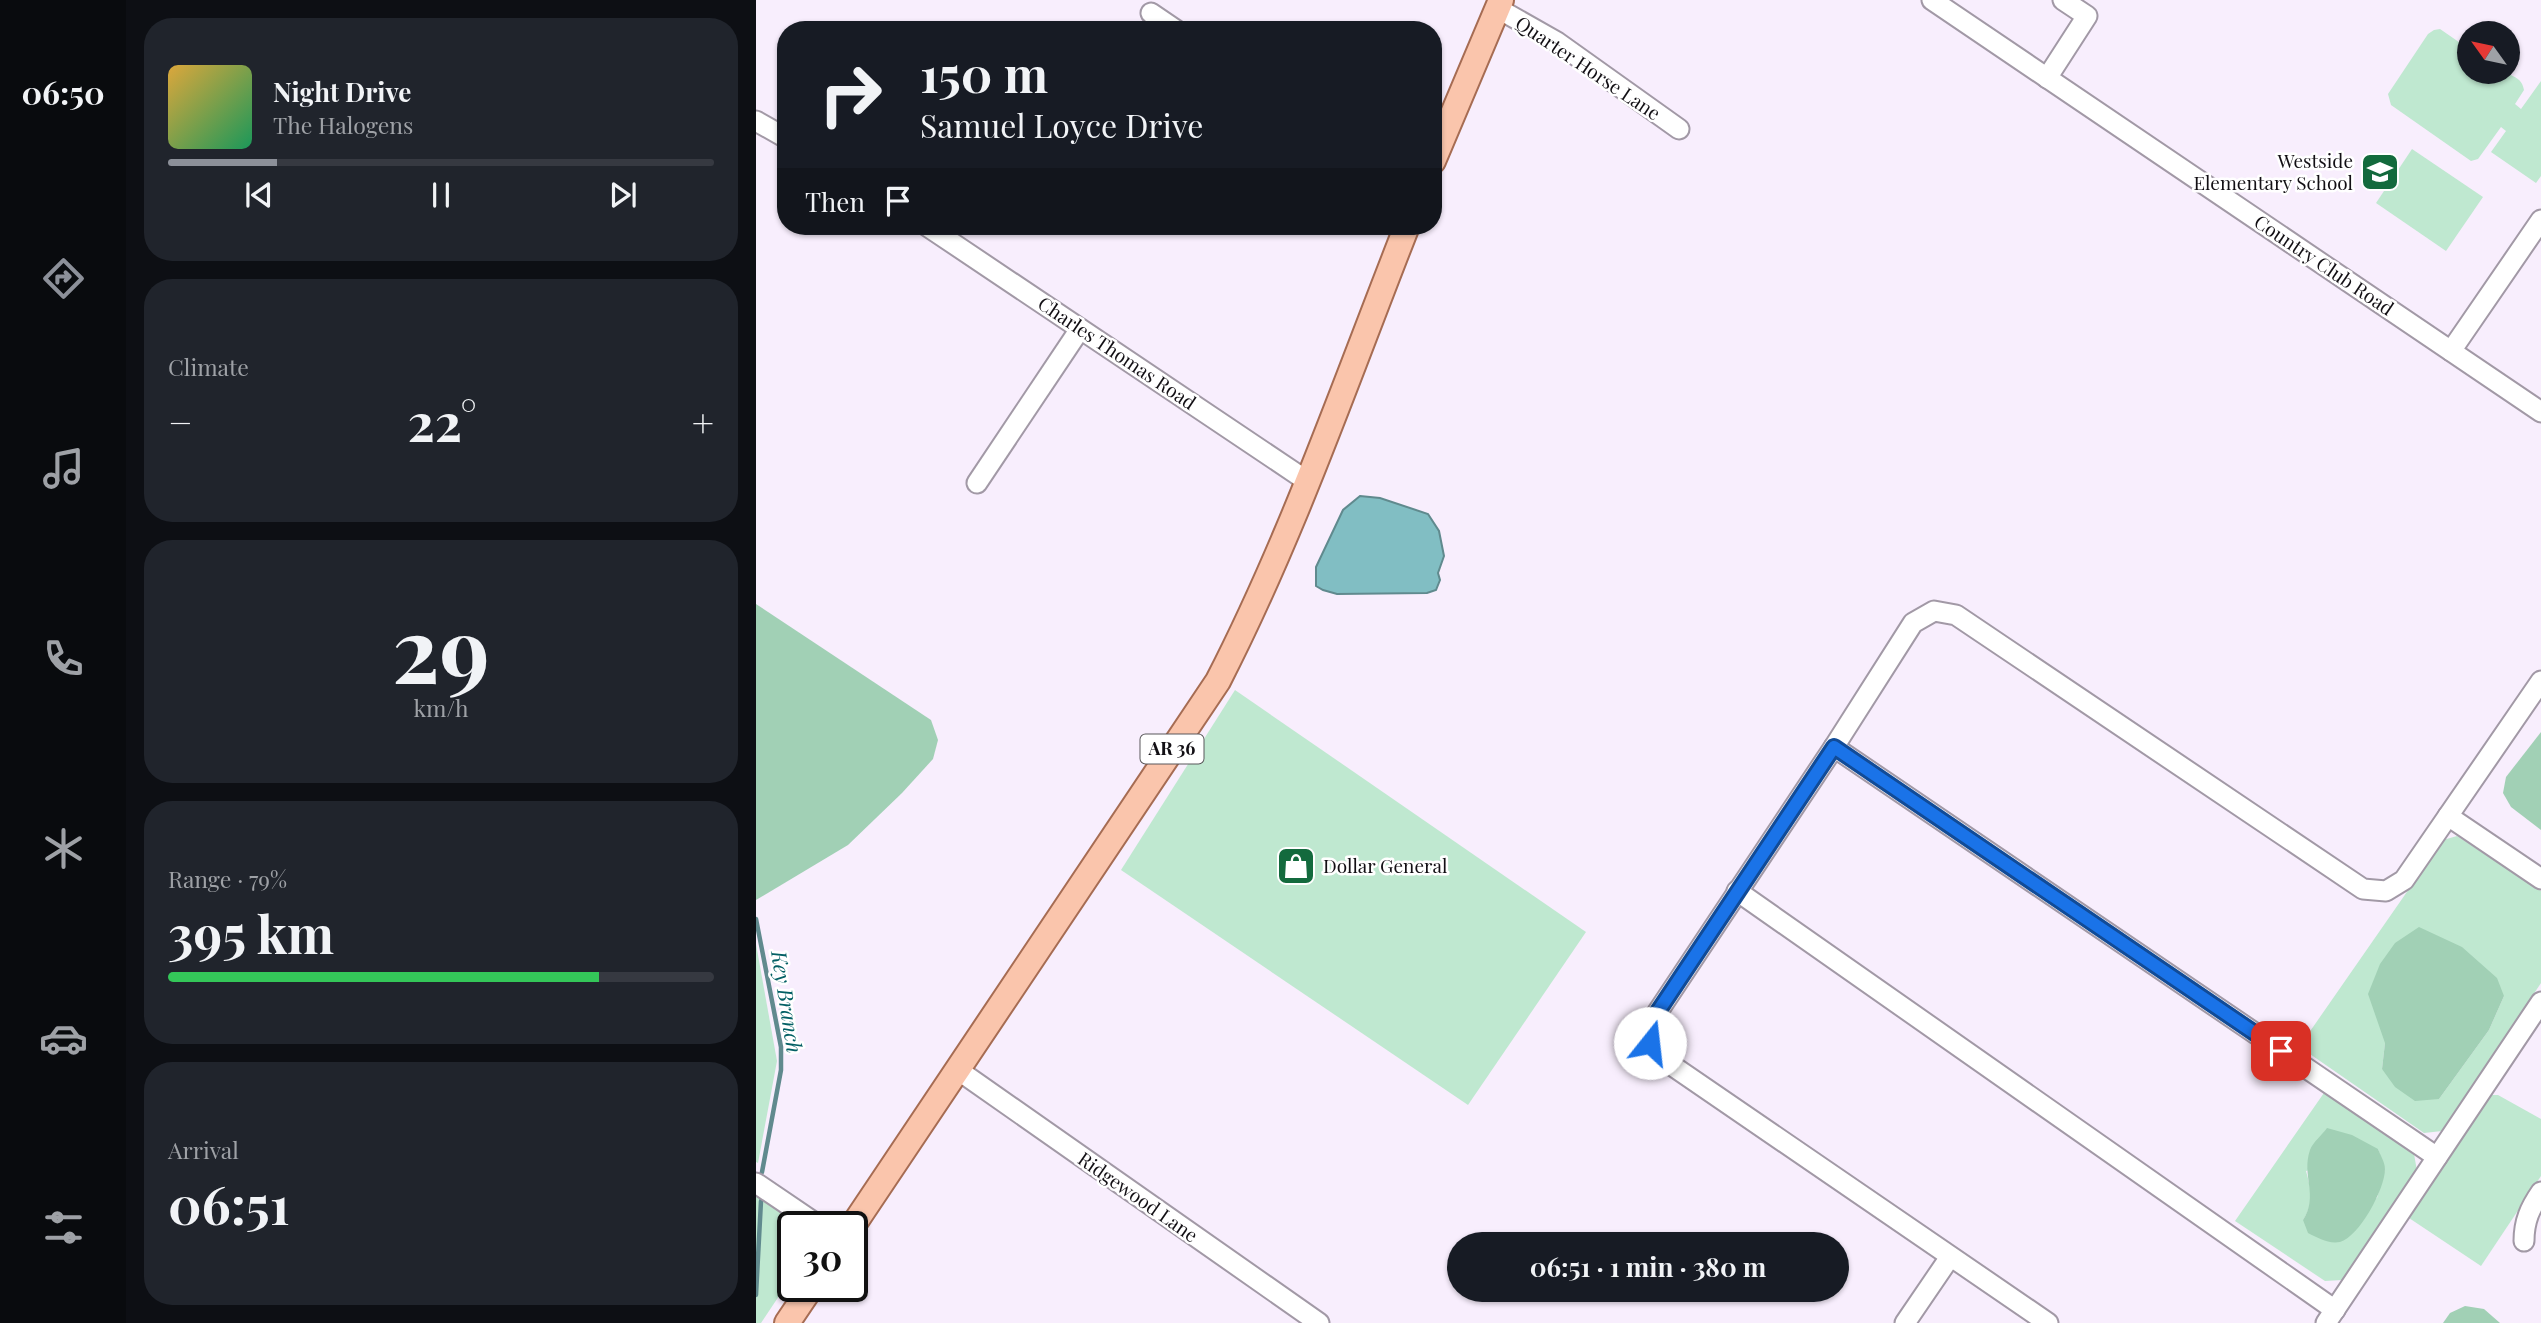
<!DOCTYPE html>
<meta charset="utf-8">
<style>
:root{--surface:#171b24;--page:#20242c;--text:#f1f3f6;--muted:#9ea1a6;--line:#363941;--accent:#8c9099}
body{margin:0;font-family:"Playfair Display",serif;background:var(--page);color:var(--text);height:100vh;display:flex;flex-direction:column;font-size:26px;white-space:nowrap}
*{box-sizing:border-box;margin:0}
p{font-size:23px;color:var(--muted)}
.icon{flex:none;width:38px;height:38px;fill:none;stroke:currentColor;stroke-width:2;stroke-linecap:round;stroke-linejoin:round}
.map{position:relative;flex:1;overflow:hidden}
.sheet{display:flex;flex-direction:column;gap:18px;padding:18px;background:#0d0f14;width:630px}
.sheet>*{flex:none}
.hud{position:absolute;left:21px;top:21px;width:665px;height:214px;border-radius:28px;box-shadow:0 2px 5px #0004;background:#171b24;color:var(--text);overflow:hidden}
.needle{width:46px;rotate:303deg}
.fabs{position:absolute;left:1701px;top:21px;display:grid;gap:14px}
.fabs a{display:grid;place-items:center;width:63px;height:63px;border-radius:50%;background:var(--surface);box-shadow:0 2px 5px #0004;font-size:35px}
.speed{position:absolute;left:21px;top:1211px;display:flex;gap:14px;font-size:35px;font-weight:700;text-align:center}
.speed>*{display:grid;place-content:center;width:91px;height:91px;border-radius:50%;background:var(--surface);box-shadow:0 2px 5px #0004;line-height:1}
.speed .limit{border:4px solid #111;border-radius:10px;background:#fff;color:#111}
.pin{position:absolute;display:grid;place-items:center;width:60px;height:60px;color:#fff;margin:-30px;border-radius:14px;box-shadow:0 4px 10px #0006}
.me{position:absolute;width:77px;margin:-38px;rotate:16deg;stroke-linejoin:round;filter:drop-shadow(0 0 5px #0008)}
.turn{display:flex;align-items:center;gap:24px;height:147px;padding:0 28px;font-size:32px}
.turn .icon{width:91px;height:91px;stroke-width:2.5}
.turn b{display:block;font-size:49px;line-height:60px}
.then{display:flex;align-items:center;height:66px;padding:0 28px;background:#0003;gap:14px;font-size:26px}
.big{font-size:52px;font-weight:700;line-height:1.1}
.sheet .card{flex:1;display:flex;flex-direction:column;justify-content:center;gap:10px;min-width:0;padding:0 24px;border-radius:28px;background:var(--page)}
.sheet .dial{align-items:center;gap:0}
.dial b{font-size:91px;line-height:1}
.song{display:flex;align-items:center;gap:21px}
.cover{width:84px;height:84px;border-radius:10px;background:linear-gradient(135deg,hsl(40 70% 55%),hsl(150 70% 35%))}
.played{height:7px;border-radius:4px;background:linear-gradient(90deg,var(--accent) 20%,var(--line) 20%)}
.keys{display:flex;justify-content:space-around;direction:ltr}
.heat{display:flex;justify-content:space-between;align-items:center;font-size:38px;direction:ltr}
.charge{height:10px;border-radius:5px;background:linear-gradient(90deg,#34c759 79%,var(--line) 0)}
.trip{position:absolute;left:691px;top:1232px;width:402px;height:70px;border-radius:35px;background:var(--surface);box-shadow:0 2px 5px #0004;font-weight:700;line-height:70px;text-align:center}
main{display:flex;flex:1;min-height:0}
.menu{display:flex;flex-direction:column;width:126px;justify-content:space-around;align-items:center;background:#090b0e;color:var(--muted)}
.menu .icon{width:49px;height:49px}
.menu .active{color:var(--accent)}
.menu b{font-size:32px;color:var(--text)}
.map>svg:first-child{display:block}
</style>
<main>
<nav class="menu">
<b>06:50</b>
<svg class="icon active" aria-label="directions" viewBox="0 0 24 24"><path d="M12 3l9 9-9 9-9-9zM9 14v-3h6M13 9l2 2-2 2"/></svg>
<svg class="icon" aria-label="music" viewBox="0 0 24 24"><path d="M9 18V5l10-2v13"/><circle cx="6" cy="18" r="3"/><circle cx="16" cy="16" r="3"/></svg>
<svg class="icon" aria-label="phone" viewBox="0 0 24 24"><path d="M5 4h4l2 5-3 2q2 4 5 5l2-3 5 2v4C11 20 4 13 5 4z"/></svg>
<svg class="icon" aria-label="climate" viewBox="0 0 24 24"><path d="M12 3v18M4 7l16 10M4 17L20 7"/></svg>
<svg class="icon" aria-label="car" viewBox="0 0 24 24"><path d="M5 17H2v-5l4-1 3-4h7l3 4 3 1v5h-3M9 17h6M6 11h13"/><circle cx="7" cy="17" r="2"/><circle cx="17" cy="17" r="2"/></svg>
<svg class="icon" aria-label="filters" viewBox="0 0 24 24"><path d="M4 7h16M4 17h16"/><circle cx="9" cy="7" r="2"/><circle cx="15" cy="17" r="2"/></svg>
</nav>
<section class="sheet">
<div class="card">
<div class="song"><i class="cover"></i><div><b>Night Drive</b><p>The Halogens</p></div></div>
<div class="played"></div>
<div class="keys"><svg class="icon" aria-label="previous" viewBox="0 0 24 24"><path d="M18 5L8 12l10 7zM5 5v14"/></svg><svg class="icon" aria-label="pause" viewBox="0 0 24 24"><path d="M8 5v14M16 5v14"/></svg><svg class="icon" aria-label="next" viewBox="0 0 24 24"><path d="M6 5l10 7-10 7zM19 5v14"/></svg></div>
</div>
<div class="card"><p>Climate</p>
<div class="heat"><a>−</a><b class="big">22°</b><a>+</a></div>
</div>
<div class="card dial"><b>29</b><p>km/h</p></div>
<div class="card"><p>Range · 79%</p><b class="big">395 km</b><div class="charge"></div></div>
<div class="card"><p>Arrival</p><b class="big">06:51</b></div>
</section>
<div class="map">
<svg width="1785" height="1323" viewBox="0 0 1785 1323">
<rect width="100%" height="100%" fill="#f8eefd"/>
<g fill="#bfe8d0" fill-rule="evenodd">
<path d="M1684,29L1713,49V72C1730,72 1765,68 1768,90L1759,104L1765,109L1785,81V176L1780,183L1735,152L1750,131L1745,127L1722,159L1715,161L1635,105L1632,94L1672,34L1678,30Z"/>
<polygon points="1656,149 1727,197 1690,251 1620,203"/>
<polygon points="479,690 830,932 712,1105 365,870"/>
<path d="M1701,836L1785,891V983L1686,1131L1668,1133L1551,1052L1548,1040L1687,840ZM1748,996L1733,1030L1683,1099L1626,1069L1629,1043Z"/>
<polygon points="0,944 21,1061 2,1163 0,1162"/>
<path d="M1570,1090L1657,1148L1661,1171L1586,1280L1569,1281L1479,1221ZM1622,1149L1629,1169L1621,1198L1547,1220C1558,1203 1555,1189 1550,1171Z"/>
<polygon points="1735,1095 1742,1095 1785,1119 1785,1176 1725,1266 1653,1218"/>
<polygon points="0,1190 53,1227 37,1227 37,1275 5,1323 0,1323"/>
</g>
<g fill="#a1d0b5">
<polygon points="0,604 175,720 182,740 177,759 146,793 92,845 0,900"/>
<polygon points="1785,732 1785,830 1755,807 1747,793 1750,777"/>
<polygon points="1663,927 1706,947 1741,978 1748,996 1733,1030 1683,1099 1659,1101 1639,1087 1626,1069 1629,1043 1612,994 1624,964 1639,943"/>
<path d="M1571,1128L1596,1135L1622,1149C1624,1154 1629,1163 1629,1169C1629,1189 1603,1237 1584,1242C1572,1244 1562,1238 1552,1233L1547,1220C1563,1195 1545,1176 1554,1150C1557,1142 1566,1135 1571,1128Z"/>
<polygon points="1709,1306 1728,1309 1744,1323 1687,1323 1694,1313"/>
</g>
<polygon fill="#81bec3" stroke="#608a8e" stroke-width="2" points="604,496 624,498 672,514 683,531 688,556 682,573 684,580 680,590 671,593 581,594 567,590 560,586 560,567 587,510"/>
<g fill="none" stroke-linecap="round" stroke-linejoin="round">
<g stroke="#608a8e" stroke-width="4.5">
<polyline points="0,919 25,1047 25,1070 6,1172"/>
<polyline points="0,1295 5,1201"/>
</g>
<defs>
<g id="minor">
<polyline points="1176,0 1785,412"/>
<polyline points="741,8 801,42 923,129"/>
<polyline points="395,13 420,30"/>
<polyline points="1291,78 1331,16 1307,0"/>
<polyline points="0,121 30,138"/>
<polyline points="171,226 551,481"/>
<polyline points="1695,351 1785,220"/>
<polyline points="221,483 324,329"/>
<polyline points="1078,747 1681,1157"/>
<polyline points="1692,816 1785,879"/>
<polyline points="981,891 1579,1310"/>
<polyline points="202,1070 563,1323"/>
<polyline points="0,1183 65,1227"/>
<path d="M1768,1241C1768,1221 1774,1208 1785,1192"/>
<polyline points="1149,1323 1194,1257"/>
<polyline points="1292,1323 908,1060 894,1043 897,1019 1078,747 1157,623 1178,611 1200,615 1607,889 1630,891 1648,880 1785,681"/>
<polyline points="1570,1323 1785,1002"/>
</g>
<g id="major">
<polyline points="677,161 745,0"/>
<path d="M96,1227L462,681C537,535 591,378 651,226"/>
<polyline points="31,1323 56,1286"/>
</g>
</defs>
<use href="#minor" stroke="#a299a6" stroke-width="23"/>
<use href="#major" stroke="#a66c53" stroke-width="28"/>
<use href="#minor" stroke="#fff" stroke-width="19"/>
<use href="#major" stroke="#fac5ac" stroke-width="24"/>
</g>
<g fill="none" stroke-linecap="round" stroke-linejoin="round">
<defs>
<polyline id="route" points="894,1043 897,1019 1078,747 1525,1051"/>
</defs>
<use href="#route" stroke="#114b97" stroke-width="18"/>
<use href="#route" stroke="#1a73e8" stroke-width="12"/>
</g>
<defs>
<symbol id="school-square" viewBox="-11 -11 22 22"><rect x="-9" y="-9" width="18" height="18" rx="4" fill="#136a3d" stroke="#fff"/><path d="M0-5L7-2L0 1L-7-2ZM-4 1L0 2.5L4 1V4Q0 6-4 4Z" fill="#fff"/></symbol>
<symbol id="shop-square" viewBox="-11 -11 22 22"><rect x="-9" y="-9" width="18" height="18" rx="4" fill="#136a3d" stroke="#fff"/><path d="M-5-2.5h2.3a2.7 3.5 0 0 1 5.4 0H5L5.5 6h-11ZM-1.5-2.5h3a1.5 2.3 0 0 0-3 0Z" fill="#fff"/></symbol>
</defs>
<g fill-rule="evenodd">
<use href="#school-square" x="1602" y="150" width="44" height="44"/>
<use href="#shop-square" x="518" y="844" width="44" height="44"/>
</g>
<g text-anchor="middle" stroke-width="5" stroke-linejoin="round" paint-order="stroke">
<rect fill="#fff" stroke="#59575a" stroke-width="2" x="384.5" y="734.5" width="63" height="29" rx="5"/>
<g font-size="18" font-weight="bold" fill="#120f14">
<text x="416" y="755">AR 36</text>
</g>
<g font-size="19" fill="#120f14" stroke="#fff">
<text transform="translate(832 68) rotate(34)" y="7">Quarter Horse Lane</text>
<text transform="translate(1568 265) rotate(34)" y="7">Country Club Road</text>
<text transform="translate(361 353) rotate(34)" y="7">Charles Thomas Road</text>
<text transform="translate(382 1197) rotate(35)" y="7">Ridgewood Lane</text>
</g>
<g font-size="19" fill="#120f14" stroke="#fff" text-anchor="end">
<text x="1597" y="168">Westside<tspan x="1597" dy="22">Elementary School</tspan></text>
<text x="567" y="873" text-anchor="start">Dollar General</text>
</g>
<g font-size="21" font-style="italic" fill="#025f64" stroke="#fff">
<text transform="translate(30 1002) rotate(81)" y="7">Key Branch</text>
</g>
</g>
</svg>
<div class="fabs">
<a><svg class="needle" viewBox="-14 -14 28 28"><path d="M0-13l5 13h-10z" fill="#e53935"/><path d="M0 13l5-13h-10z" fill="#9ea1a6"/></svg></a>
</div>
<div class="speed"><div class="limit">30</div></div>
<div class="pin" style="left:1525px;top:1051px;background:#d93025"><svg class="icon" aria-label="arrive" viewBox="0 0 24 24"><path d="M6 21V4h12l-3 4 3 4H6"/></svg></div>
<svg class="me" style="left:894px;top:1043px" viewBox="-20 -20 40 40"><circle r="19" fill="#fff"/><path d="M0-13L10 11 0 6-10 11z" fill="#1a73e8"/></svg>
<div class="trip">06:51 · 1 min · 380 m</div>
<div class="hud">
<div class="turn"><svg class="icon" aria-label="right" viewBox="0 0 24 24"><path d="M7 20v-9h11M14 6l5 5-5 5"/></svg><div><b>150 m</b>Samuel Loyce Drive</div></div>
<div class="then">Then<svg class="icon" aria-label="arrive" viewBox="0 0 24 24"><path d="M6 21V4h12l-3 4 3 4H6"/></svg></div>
</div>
</div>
</main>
